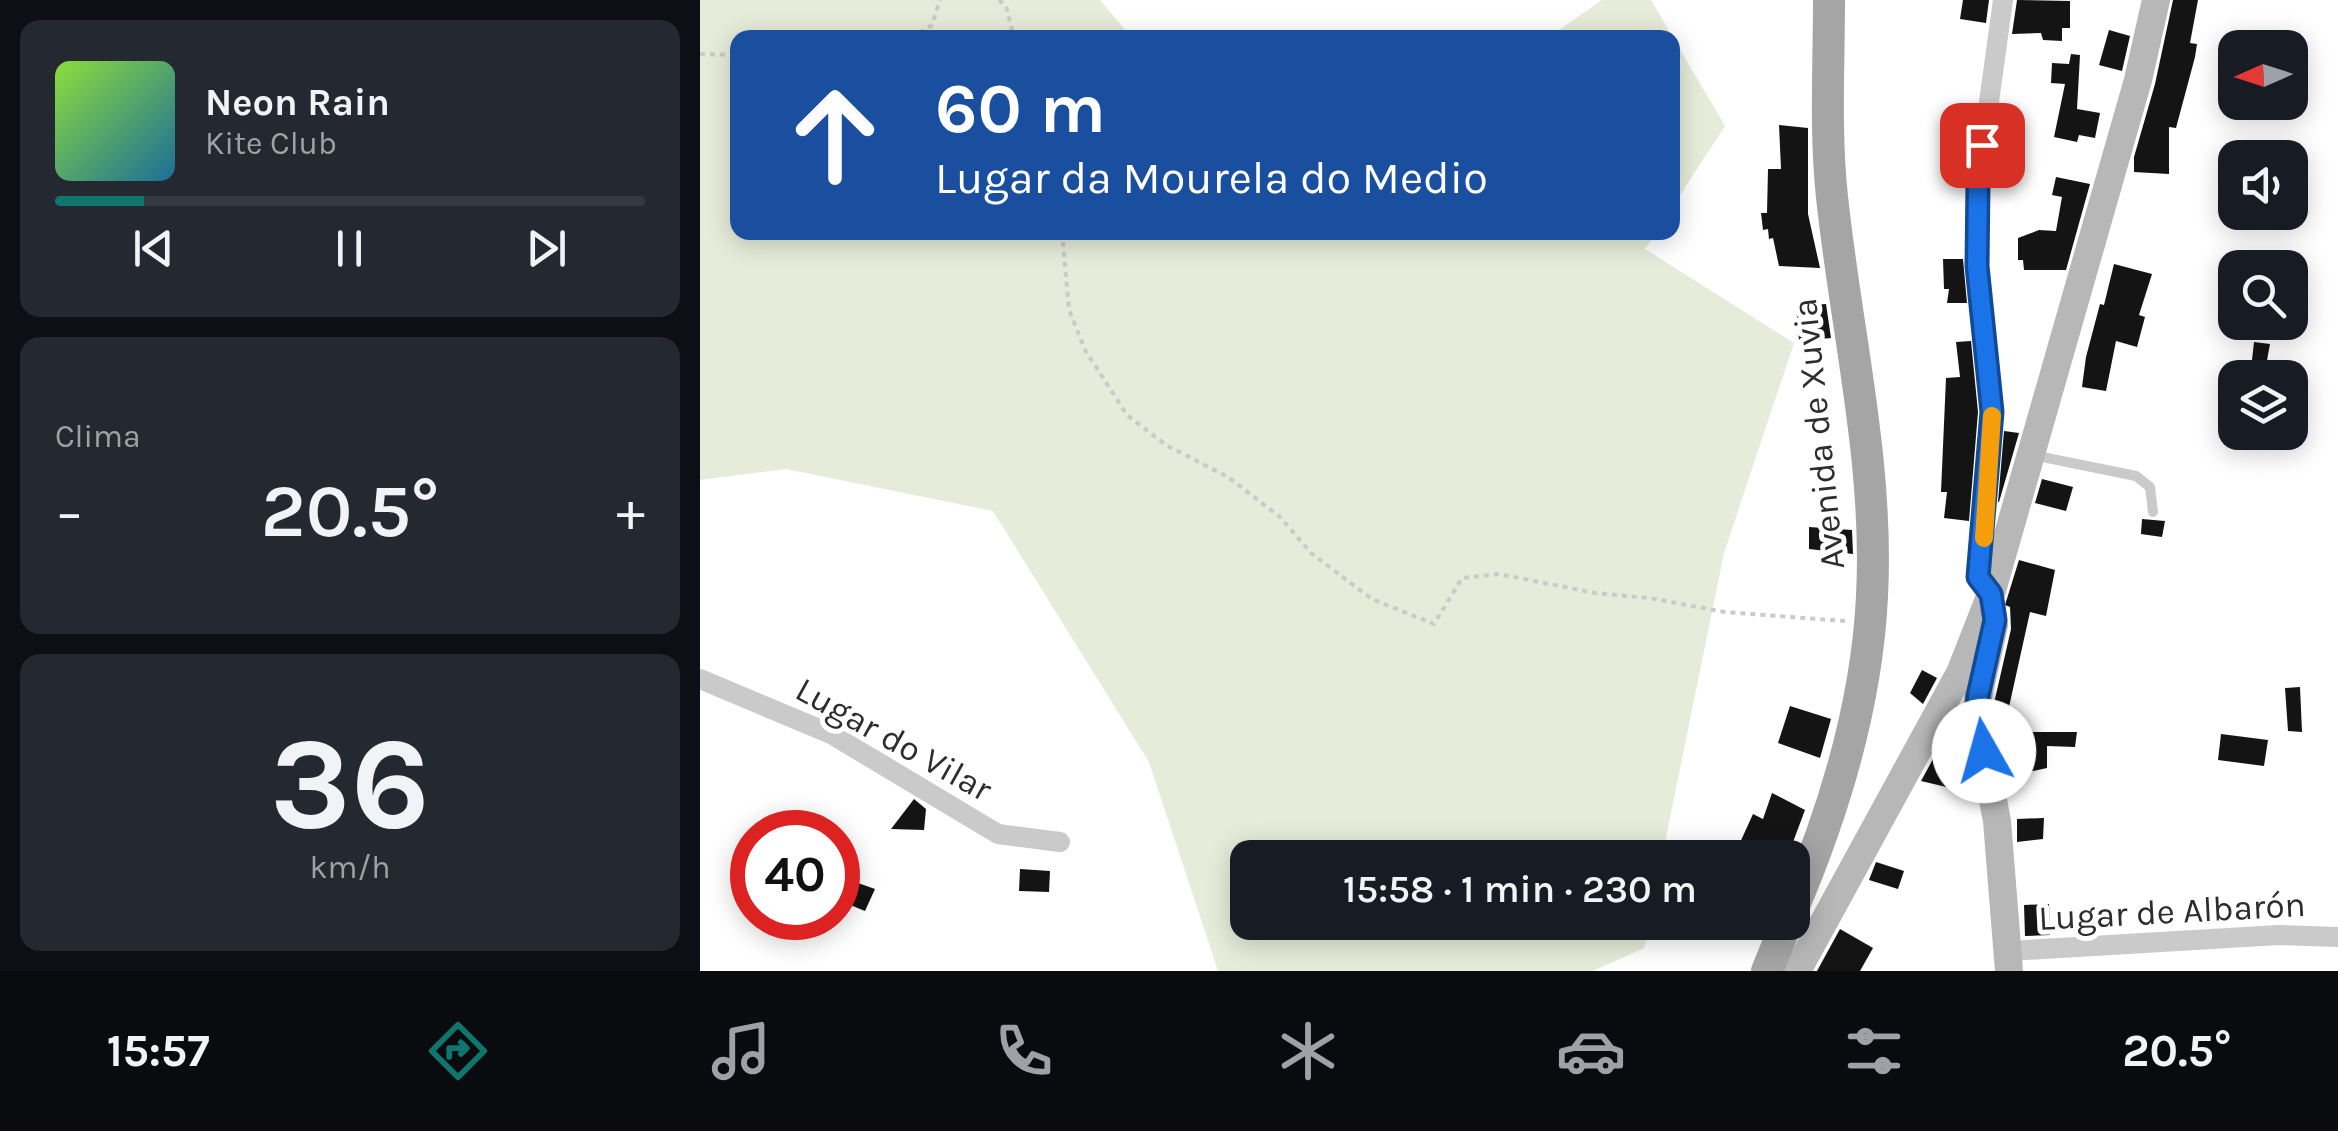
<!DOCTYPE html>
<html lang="es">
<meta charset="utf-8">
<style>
:root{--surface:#171b24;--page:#242831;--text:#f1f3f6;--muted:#9ea1a6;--line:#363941;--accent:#0f766e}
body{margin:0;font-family:Karla,sans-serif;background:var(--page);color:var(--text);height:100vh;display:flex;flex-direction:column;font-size:38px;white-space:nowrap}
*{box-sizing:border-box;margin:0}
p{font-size:32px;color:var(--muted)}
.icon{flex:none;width:55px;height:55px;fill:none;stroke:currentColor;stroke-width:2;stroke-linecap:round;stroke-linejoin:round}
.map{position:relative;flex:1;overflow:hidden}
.sheet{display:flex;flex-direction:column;gap:20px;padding:20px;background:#0d0f14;width:700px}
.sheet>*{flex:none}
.hud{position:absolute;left:30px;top:30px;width:950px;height:210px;border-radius:20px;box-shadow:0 5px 25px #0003;background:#1a4fa0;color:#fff;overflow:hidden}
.needle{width:65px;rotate:267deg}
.controls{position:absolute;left:1518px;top:30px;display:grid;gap:20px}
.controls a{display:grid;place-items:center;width:90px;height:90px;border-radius:20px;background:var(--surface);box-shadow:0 5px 25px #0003;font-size:50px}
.speed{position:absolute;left:30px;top:810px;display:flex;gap:20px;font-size:50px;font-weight:700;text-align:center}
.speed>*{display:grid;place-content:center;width:130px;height:130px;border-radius:50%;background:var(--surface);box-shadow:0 5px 25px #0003;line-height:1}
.speed .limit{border:15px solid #d22;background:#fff;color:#111}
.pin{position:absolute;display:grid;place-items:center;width:85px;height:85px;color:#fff;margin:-42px;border-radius:20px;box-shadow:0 5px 15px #0006}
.me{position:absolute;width:110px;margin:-55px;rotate:353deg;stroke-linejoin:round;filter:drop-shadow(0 0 8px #0008)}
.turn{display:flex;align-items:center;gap:35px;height:210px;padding:0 40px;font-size:45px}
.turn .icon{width:130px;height:130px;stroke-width:2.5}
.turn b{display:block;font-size:70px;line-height:85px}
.big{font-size:75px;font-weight:600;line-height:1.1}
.sheet .tile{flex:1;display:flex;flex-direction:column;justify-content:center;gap:15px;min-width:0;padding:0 35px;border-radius:20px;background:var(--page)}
.sheet .dial{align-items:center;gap:0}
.dial b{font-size:130px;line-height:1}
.song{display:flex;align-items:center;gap:30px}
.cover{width:120px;height:120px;border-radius:15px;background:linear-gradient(135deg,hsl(90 70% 55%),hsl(200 70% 35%))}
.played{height:10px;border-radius:5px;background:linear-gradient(90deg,var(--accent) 15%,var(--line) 15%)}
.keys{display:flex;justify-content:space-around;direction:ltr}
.heat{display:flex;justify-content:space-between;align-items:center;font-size:55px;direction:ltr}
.trip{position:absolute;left:530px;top:840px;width:580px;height:100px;border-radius:20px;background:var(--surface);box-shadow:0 5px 25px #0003;font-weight:600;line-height:100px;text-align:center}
.dock{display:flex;height:160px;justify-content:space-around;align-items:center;background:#090b0e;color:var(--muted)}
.dock .icon{width:70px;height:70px}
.dock .active{color:var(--accent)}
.dock b{font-size:45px;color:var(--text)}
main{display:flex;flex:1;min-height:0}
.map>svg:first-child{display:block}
</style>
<main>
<section class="sheet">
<div class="tile">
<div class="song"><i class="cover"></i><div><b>Neon Rain</b><p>Kite Club</p></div></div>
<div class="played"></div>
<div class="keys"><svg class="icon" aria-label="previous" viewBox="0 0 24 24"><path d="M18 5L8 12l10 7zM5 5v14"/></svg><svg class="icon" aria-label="pause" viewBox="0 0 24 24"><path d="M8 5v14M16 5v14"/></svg><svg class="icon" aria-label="next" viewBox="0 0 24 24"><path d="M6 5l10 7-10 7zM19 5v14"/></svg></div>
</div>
<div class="tile"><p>Clima</p>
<div class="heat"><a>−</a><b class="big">20.5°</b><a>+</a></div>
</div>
<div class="tile dial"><b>36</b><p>km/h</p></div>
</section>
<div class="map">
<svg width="1638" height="971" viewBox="0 0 1638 971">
<rect width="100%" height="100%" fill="#fff"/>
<g fill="#e6ecd9">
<polygon points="0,0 400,0 431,37 38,38 38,232 593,232 600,240 610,232 956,233 945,249 1094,343 1024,553 962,857 548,858 548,922 949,923 944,948 893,971 518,971 449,762 293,511 86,469 0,480"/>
<polygon points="902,0 951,0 1025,126 973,206 972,38 849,37"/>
</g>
<g fill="#141414">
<polygon points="1263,0 1289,0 1286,23 1260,19"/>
<polygon points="1317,0 1370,1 1370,28 1362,28 1362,41 1343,40 1341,33 1312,34"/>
<polygon points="1473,0 1498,0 1490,43 1497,44 1495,57 1476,128 1469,127 1469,174 1434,172 1434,157 1455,84"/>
<polygon points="1409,30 1430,36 1422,71 1399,65"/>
<polygon points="1371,54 1380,55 1377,109 1400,113 1395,138 1379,135 1377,142 1354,137 1365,84 1351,83 1352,63 1369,64"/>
<polygon points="1079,125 1108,128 1108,214 1120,268 1079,266 1073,238 1069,239 1068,229 1063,230 1061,213 1067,213 1068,169 1081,169"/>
<polygon points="1356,177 1390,184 1366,270 1324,270 1323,260 1318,260 1318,238 1339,230 1356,231 1362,197 1352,195"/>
<polygon points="1243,259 1263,259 1267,303 1247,303 1249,289 1244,289"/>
<polygon points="1414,264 1452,274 1439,315 1445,317 1437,347 1416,341 1406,391 1382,387 1386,357 1400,304 1404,305"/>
<polygon points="1126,304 1131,338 1099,341 1096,306"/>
<polygon points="1271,341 1278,412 1269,521 1244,518 1247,492 1241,492 1246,378 1260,377 1256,342"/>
<polygon points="1554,342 1570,344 1565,371 1551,369"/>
<polygon points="1304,431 1319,433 1299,502 1298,502"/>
<polygon points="1342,479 1373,487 1366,511 1335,503"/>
<polygon points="1442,519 1465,521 1462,537 1441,534"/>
<polygon points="1109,527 1152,530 1153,554 1109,549"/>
<polygon points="1319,560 1355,570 1346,616 1330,612 1309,707 1295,704 1295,699 1311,629 1310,607 1305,605"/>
<polygon points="1222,670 1237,678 1223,704 1210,693"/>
<polygon points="1600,687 1602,732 1588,731 1585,688"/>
<polygon points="1090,706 1131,719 1120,758 1078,743"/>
<polygon points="1260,710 1267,756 1260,767 1265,768 1255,789 1221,781"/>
<polygon points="1303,732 1377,732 1375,747 1347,746 1347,768 1310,776"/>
<polygon points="1521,734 1568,740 1564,766 1518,760"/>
<polygon points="1072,793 1105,810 1087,858 1033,858 1053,814 1063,819"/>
<polygon points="214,799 226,809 224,830 191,829"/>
<polygon points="1344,818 1343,839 1317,842 1317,819"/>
<polygon points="1176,862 1204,871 1198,889 1169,880"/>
<polygon points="320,869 350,871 349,892 319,891"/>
<polygon points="141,877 175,889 165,911 138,900"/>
<polygon points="1349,904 1350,935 1325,936 1324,905"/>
<polygon points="1140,929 1173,948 1160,971 1117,971"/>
</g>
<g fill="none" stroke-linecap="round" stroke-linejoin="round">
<g stroke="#cacaca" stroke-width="4" stroke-dasharray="5 5" stroke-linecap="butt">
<polyline points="299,0 306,6 314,38"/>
<polyline points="211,38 232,25 240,0"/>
<polyline points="0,54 38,55"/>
<polyline points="362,232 369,310 385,350 427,415 466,445 528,477 580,517 611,553 672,599 734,624 762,578 799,574 895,593 949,598 1025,612 1145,621"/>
</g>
<polyline stroke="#cacaca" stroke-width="10" points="1332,455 1436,476 1450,487 1453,512"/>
<g stroke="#cacaca" stroke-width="20">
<polyline points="1291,594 1278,577 1292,412 1277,266 1278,182 1303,0"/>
<polyline points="0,679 131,734 298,834 360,842"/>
<polyline points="1309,951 1579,935 1638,937"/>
</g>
<g stroke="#b7b7b7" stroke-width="28">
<polyline points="1294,625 1278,697 1277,716 1297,821 1309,971"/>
<polyline points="1097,971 1260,673 1291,594 1438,80 1456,0"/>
</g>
<g stroke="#a5a5a5" stroke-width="32">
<path d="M1092,910C1134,812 1167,703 1172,596C1179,462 1146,330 1132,197C1125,132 1129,65 1129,0"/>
<polyline points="1067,971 1087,922"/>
</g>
</g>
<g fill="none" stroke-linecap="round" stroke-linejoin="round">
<defs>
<polyline id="route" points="1282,145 1278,182 1277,266 1292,412 1278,577 1291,594 1295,620 1278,696 1277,716 1284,751"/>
</defs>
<use href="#route" stroke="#114b97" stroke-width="25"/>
<use href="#route" stroke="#1a73e8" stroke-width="18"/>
<polyline stroke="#f59e0b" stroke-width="18" points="1284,538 1292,416"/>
</g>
<g text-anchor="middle" stroke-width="10" stroke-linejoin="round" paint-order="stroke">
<g font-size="35" fill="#2d2d2d" stroke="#fff">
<text transform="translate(1118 434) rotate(-96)" y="12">Avenida de Xuvia</text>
<text transform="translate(194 739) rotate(29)" y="12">Lugar do Vilar</text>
<text transform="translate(1472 911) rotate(-3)" y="12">Lugar de Albarón</text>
</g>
</g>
</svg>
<div class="controls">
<a><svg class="needle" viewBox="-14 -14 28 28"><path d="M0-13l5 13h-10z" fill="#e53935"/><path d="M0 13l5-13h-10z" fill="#9ea1a6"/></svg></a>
<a><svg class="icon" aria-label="sound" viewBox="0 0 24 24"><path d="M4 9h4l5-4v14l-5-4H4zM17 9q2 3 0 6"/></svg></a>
<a><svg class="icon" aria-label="search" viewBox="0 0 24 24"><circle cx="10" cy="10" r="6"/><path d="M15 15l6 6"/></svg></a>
<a><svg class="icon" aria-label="layers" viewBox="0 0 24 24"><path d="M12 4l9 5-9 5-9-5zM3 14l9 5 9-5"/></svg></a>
</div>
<div class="speed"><div class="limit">40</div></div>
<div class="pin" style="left:1282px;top:145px;background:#d93025"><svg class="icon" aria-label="arrive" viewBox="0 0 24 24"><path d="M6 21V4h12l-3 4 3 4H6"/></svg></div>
<svg class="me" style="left:1284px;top:751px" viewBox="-20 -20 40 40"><circle r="19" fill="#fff"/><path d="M0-13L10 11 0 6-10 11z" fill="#1a73e8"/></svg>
<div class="trip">15:58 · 1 min · 230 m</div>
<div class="hud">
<div class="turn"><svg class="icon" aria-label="ahead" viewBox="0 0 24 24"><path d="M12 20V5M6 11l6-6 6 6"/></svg><div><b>60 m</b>Lugar da Mourela do Medio</div></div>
</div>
</div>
</main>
<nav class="dock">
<b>15:57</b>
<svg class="icon active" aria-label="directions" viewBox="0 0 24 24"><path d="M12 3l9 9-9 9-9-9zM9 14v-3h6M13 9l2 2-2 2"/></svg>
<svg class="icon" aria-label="music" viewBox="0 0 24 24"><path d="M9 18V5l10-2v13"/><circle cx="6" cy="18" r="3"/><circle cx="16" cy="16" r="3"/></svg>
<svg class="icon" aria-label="phone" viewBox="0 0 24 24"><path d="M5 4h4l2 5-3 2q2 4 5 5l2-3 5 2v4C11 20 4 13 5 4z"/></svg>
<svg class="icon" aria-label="climate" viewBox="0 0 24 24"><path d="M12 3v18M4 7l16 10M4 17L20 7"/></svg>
<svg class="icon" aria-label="car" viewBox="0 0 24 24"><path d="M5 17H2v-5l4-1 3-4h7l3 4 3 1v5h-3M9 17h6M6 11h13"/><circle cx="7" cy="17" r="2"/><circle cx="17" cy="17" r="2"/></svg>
<svg class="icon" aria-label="filters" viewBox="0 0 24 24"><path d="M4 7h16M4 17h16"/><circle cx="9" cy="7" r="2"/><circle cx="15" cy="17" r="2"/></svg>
<b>20.5°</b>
</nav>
